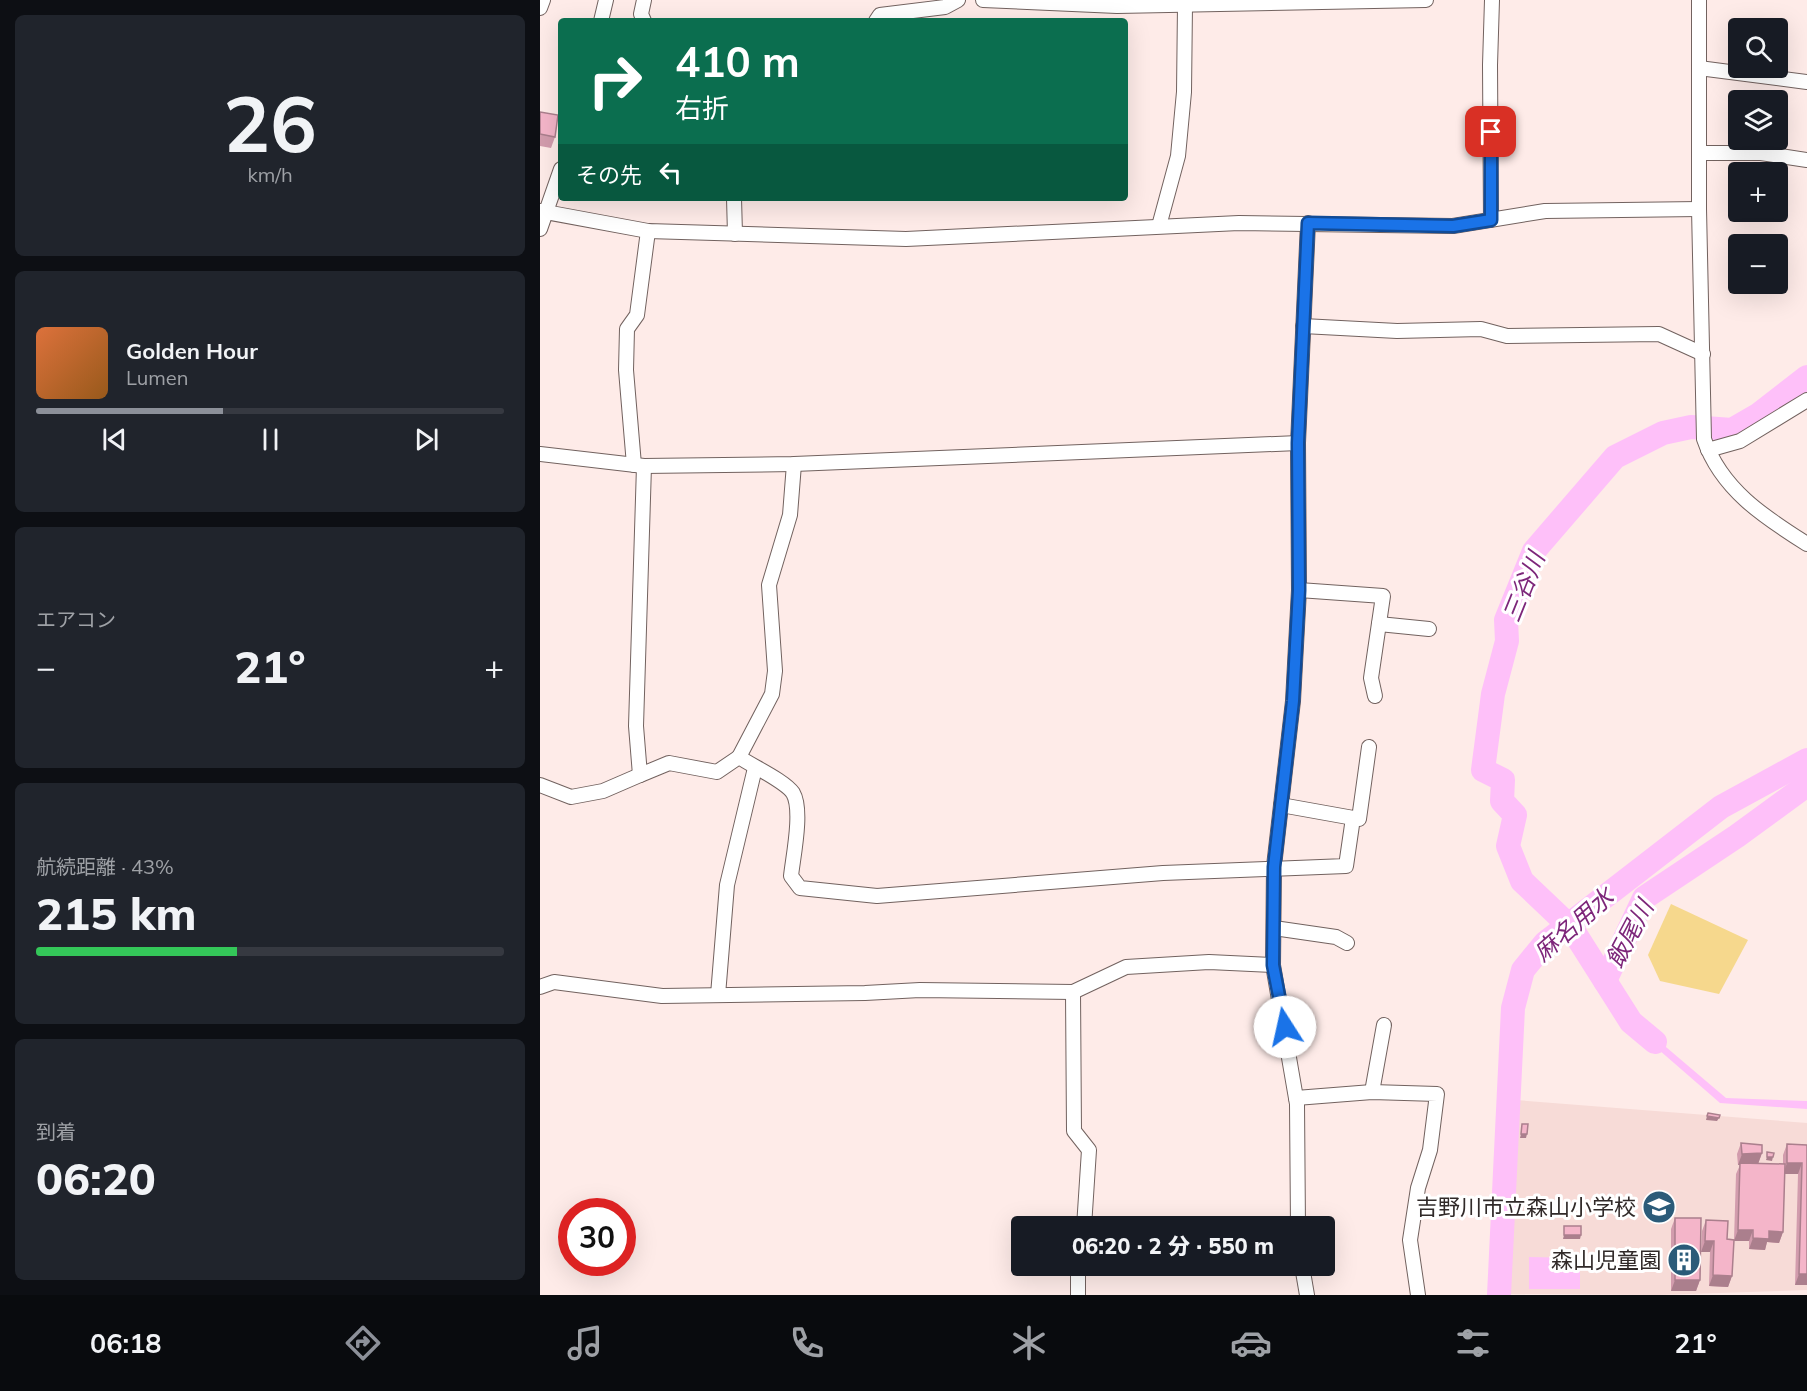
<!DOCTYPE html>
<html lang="ja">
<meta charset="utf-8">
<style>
:root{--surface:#171b24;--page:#20242c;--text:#f1f3f6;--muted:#9ea1a6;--line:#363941;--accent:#8c9099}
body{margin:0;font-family:Mulish,"Noto Sans JP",sans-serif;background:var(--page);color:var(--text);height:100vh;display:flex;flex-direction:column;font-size:22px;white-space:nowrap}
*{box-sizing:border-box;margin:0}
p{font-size:20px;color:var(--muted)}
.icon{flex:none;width:33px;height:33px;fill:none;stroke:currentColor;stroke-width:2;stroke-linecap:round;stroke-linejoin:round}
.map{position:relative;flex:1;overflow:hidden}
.side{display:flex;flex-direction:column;gap:15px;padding:15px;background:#0d0f14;width:540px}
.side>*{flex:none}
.hud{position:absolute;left:18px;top:18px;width:570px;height:183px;border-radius:6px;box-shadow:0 6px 24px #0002;background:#0b6e4f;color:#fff;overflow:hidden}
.controls{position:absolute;left:1188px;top:18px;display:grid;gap:12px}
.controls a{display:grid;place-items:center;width:60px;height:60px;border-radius:6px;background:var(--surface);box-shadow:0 6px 24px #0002;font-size:30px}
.speed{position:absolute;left:18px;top:1198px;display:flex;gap:12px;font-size:30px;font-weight:700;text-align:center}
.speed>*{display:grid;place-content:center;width:78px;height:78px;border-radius:50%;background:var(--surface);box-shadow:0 6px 24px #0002;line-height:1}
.speed .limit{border:9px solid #d22;background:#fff;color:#111}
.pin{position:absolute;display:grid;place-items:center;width:51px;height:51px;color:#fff;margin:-26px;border-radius:12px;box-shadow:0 3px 9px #0006}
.me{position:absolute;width:66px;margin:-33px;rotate:350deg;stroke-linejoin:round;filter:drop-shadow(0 0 4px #0008)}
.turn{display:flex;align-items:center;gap:21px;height:126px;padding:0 18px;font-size:27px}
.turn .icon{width:78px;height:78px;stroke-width:2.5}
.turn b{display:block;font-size:42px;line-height:51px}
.then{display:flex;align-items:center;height:57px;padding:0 18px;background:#0003;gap:12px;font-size:22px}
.big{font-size:45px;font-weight:800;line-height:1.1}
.side .tile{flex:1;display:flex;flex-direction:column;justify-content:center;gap:9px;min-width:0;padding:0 21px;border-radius:9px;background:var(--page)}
.side .dial{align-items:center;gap:0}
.dial b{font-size:78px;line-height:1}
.song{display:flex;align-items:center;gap:18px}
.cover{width:72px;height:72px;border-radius:9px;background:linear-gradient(135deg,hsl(20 70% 55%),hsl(30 70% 35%))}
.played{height:6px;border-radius:3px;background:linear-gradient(90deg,var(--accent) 40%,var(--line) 40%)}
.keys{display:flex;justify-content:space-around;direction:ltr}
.heat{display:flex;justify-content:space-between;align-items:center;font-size:33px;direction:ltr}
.charge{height:9px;border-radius:4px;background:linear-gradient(90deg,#34c759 43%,var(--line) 0)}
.trip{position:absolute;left:471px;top:1216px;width:324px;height:60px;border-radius:6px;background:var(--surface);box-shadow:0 6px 24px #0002;font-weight:800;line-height:60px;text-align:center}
.menu{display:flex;height:96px;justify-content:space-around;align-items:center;background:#090b0e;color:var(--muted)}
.menu .icon{width:42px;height:42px}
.menu .active{color:var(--accent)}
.menu b{font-size:27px;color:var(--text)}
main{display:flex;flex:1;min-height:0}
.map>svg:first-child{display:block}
</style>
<main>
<section class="side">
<div class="tile dial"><b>26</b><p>km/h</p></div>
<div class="tile">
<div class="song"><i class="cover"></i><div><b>Golden Hour</b><p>Lumen</p></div></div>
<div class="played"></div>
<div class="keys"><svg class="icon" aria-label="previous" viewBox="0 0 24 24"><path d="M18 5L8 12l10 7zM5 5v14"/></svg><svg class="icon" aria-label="pause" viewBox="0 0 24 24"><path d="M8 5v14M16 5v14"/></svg><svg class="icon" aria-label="next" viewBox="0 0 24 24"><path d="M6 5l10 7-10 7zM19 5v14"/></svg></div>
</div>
<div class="tile"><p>エアコン</p>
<div class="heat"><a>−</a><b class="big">21°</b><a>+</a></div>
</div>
<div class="tile"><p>航続距離 · 43%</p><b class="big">215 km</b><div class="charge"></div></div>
<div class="tile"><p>到着</p><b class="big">06:20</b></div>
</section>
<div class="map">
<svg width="1267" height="1295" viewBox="0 0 1267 1295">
<rect width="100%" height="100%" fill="#feebe8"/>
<polygon fill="#f7dbd7" points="976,1100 1267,1123 1267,1290 1118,1295 966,1294"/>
<polygon fill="#f6d88d" points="1131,904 1208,940 1179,994 1120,981 1108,955"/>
<g fill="#fec0f9">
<polygon points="1093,1019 1186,1098 1267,1101 1267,1109 1180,1103 1088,1023"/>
<polygon points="989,1257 1040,1258 1040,1289 989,1289"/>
</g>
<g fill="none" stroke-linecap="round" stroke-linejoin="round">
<g stroke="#fec0f9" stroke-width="24">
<polyline points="1022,919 982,881 968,846 975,815 962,801 963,780 943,770 953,694 967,641 966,620 994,551 1075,457 1123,433 1151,427 1192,430 1218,415 1267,377"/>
<polyline points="1034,932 1091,1022 1115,1042"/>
<polyline points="1065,981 1104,898 1197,836 1267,785"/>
<polyline points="959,1295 973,1008 983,970 1005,943 1181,807 1267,760"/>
</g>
<defs>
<g id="street">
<polyline points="443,0 577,6 886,0"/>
<path d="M1159,0V209L1164,439C1181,489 1224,517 1267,544"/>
<polyline points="0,8 3,0"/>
<polyline points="61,21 66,0"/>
<polyline points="104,21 101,14 104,0"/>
<polyline points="336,21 340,15 405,7 418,0"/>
<polyline points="1159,68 1267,82"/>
<polyline points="1159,153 1221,153 1267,160"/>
<polyline points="194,198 195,234"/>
<polyline points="0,211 108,231 366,239 699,223 913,226 1005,211 1159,209"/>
<polyline points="951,220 950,65 952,0"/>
<polyline points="619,226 638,156 644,92 645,5"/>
<polyline points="0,229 21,169"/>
<polyline points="763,326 857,331 941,329 967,336 1119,334 1163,354"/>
<polyline points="1168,450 1200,441 1267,400"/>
<polyline points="0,454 104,466 254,464 758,443"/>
<polyline points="94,465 86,370 87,329 97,315 108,231"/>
<path d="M104,466L96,726L100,775L129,763L177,772L199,757C212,766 245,781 253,793C263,810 253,857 251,876L260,888L337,896L623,873L806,866L813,818"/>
<polyline points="759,590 843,596 831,678 835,696"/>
<polyline points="839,624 889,629"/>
<polyline points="199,757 232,694 235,671 229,585 250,515 254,464"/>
<polyline points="0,785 31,797 63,791 100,775"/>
<polyline points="741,805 819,819 829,747"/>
<polyline points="734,928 796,937 807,943"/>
<polyline points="0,987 14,982 122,996 325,993 380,990 533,992 586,967 669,962 733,965"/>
<polyline points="533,992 534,1131 549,1150 544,1227"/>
<polyline points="178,995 187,885 215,768"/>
<polyline points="832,1092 844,1025"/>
<polyline points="756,1098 832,1092 897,1094 890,1150 878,1188 870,1240 878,1295"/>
<polyline points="758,1227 757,1104 733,965 734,866 753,701 759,590 758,443 768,223"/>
<polyline points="538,1266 538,1295"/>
<polyline points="762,1266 767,1295"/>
</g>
</defs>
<use href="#street" stroke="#72625f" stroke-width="16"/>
<use href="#street" stroke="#fff" stroke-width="14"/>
</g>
<g fill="#d29cad">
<polygon points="0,112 15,137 11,148 0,146"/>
<polygon points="1201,1143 1222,1153 1218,1164 1243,1164 1243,1155 1247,1144 1267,1145 1267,1285 1255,1285 1258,1174 1245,1174 1243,1232 1239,1243 1227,1242 1225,1250 1209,1249 1209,1241 1194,1241 1192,1276 1188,1287 1169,1286 1170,1252 1161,1252 1162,1231 1166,1220 1187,1239 1194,1240 1196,1174 1200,1165 1198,1165 1197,1154"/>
<polygon points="1135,1218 1160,1280 1156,1291 1131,1291 1131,1229"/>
</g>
<g fill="#ab7f8d">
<polygon points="1167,1116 1179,1118 1177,1121 1166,1120"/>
<polygon points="981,1134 987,1134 986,1138 980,1138"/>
<polygon points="1222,1153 1218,1164 1198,1165 1202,1154"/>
<polygon points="1227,1157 1233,1157 1232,1161 1226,1160"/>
<polygon points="1247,1163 1262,1163 1258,1174 1243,1174"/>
<polygon points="1198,1230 1213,1230 1209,1241 1194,1241"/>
<polygon points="1229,1231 1243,1232 1239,1243 1227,1242 1225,1250 1209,1249 1213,1238"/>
<polygon points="1024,1235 1041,1235 1040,1239 1023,1239"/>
<polygon points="1165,1241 1174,1241 1170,1252 1161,1252"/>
<polygon points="1259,1274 1267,1274 1267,1285 1255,1285"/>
<polygon points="1173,1275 1192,1276 1188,1287 1169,1286"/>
<polygon points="1135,1280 1160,1280 1156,1291 1131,1291"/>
</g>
<g fill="#f4b5c9" stroke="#ab7f8d" stroke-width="1.5">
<polygon points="0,112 18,115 15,137 0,134"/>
<polygon points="1168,1113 1180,1115 1179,1118 1167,1116"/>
<polygon points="982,1124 988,1124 987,1134 981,1134"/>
<polygon points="1201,1143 1222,1145 1222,1153 1202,1154"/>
<polygon points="1247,1144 1267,1145 1267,1274 1259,1274 1262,1163 1247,1163"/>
<polygon points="1227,1152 1234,1153 1233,1157 1227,1157"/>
<polygon points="1200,1163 1245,1164 1243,1232 1229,1231 1229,1239 1213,1238 1213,1230 1198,1230"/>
<polygon points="1135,1218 1161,1218 1160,1280 1135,1280"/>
<polygon points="1166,1220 1188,1221 1187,1239 1194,1240 1192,1276 1173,1275 1174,1241 1165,1241"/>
<rect x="1024" y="1226" width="17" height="9"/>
</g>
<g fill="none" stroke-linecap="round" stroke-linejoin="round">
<defs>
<polyline id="route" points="745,1027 733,965 734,867 753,701 759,590 758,443 768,223 913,226 951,220 951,132"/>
</defs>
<use href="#route" stroke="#114b97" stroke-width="15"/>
<use href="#route" stroke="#1a73e8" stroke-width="10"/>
</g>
<defs>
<symbol id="school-disc" viewBox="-11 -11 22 22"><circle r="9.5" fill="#2b5b79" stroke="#fff"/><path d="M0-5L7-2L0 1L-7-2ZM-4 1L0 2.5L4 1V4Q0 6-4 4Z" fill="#fff"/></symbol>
<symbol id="building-disc" viewBox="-11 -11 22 22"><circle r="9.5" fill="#2b5b79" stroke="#fff"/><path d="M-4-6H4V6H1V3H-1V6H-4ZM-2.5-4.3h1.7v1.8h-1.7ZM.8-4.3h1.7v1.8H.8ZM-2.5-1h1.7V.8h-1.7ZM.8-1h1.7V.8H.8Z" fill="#fff"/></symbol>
</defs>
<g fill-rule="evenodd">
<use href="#school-disc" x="1100" y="1188" width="38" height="38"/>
<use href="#building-disc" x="1125" y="1241" width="38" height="38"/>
</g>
<g text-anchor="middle" stroke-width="6" stroke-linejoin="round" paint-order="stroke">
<g font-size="22" fill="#312a29" stroke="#fff" text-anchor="end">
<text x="1096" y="1215">吉野川市立森山小学校</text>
<text x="1121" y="1268">森山児童園</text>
</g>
<g font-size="24" font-style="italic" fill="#7d267a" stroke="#fff">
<text transform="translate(984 587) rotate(-68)" y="8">三谷川</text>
<text transform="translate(1034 925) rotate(-41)" y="8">麻名用水</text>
<text transform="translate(1090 934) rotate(-62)" y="8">飯尾川</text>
</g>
</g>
</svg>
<div class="controls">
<a><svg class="icon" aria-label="search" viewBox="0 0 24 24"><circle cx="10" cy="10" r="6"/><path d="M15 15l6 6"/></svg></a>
<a><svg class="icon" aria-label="layers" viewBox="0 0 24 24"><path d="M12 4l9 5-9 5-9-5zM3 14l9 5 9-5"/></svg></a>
<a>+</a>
<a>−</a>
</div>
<div class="speed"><div class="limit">30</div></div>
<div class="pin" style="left:951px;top:132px;background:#d93025"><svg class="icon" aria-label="arrive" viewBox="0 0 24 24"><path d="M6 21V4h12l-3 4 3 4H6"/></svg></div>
<svg class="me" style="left:745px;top:1027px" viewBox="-20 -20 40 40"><circle r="19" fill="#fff"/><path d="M0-13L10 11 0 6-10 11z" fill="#1a73e8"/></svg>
<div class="trip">06:20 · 2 分 · 550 m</div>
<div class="hud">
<div class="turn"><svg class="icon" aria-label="right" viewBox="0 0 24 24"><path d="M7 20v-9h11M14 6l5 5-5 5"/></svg><div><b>410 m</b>右折</div></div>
<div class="then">その先<svg class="icon" aria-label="left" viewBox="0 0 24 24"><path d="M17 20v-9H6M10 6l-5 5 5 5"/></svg></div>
</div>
</div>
</main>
<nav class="menu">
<b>06:18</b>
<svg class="icon active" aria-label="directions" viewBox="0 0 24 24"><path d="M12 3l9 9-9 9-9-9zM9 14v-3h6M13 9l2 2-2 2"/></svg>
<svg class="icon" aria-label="music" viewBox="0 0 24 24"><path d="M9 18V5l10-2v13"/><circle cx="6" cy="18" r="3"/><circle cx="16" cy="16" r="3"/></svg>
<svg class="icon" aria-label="phone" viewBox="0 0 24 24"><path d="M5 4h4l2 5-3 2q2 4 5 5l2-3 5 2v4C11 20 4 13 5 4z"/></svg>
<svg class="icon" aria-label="climate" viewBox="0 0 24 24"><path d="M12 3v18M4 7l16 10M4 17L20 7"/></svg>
<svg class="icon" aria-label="car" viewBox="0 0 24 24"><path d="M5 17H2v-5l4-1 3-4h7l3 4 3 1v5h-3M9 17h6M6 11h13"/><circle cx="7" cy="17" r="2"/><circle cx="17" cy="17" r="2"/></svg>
<svg class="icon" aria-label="filters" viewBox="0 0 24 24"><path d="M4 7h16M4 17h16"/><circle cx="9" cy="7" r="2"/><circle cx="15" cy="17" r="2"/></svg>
<b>21°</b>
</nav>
